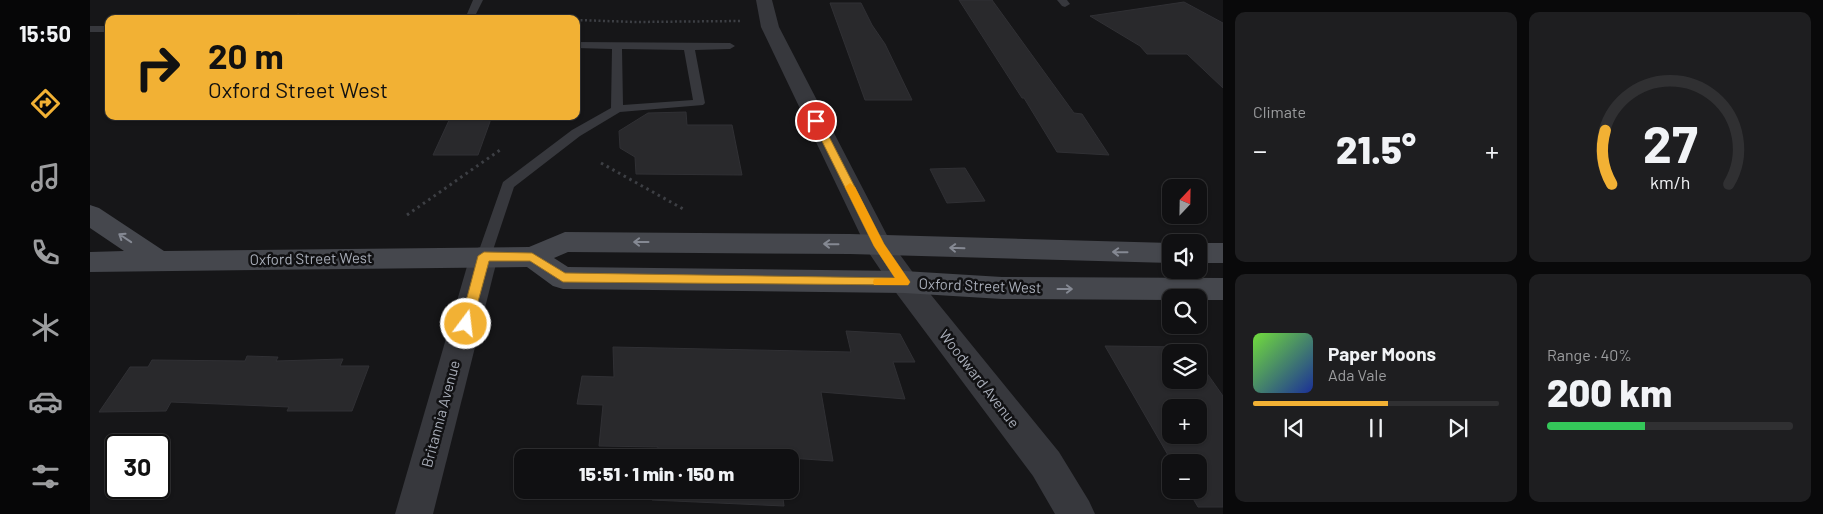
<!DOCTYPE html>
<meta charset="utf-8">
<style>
:root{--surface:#101012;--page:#1e1e20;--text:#f1f3f6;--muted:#9c9d9f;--line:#303032;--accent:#f2b134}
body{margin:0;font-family:Barlow,sans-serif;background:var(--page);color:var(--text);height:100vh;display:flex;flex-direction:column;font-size:19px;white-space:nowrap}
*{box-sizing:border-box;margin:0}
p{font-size:16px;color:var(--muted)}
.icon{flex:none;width:28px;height:28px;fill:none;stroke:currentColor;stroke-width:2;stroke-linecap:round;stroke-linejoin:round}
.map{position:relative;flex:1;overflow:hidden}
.side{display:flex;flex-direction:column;gap:12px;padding:12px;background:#09090a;width:600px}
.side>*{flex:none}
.top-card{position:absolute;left:15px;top:15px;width:475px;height:105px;border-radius:10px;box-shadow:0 1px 4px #0004,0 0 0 1px var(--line);background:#f2b134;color:#111;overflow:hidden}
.needle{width:32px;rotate:22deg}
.controls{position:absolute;left:1072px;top:179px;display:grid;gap:10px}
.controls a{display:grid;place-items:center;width:45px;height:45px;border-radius:10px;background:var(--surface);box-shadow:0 1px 4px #0004,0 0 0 1px var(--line);font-size:25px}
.speed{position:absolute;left:15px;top:434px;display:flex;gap:10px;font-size:25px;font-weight:700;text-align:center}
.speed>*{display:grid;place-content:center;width:65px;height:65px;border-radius:50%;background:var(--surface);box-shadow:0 1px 4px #0004,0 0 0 1px var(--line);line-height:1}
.speed .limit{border:2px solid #111;border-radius:8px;background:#fff;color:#111}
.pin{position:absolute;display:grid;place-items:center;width:42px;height:42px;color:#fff;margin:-21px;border:2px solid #fff;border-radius:50%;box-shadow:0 1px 5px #0007}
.me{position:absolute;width:55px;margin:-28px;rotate:15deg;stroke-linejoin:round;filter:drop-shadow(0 0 4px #0008)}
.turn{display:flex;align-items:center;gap:18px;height:105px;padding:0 20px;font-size:22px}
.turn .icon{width:65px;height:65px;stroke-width:2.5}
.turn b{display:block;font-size:35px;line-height:42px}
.big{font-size:38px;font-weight:800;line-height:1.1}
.side .card{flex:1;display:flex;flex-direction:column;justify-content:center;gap:8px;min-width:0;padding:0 18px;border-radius:10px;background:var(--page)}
.side .dial{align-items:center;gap:0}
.dial svg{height:130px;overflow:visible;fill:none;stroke:var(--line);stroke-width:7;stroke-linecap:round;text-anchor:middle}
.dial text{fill:var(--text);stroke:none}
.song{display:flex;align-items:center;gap:15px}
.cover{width:60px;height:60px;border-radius:8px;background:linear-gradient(135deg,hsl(100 70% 55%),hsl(230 70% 35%))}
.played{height:5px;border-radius:2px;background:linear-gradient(90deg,var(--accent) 55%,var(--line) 55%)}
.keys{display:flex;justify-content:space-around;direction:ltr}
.heat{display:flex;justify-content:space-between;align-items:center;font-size:28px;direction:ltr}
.charge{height:8px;border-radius:4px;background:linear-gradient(90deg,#34c759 40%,var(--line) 0)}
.side .tiles{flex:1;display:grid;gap:12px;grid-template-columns:repeat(2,1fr)}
.trip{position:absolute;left:424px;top:449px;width:285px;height:50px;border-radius:10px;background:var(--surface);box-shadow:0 1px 4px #0004,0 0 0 1px var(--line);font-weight:800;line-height:50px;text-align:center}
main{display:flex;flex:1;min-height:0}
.dock{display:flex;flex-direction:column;width:90px;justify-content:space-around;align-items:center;background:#060607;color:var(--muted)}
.dock .icon{width:35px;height:35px}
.dock .selected{color:var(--accent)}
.dock b{font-size:22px;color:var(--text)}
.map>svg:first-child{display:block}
</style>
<main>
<nav class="dock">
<b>15:50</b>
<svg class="icon selected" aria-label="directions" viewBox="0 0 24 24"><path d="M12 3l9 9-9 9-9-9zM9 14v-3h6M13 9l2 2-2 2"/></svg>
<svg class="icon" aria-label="music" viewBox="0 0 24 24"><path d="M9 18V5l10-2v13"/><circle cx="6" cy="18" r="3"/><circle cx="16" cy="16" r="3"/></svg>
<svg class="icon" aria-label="phone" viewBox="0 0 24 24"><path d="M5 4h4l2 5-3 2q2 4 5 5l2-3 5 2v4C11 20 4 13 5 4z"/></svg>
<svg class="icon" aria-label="climate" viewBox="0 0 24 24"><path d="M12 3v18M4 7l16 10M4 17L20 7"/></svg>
<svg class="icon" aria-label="car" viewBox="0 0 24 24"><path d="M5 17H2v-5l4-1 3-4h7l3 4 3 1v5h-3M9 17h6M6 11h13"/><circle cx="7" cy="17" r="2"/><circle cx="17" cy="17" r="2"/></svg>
<svg class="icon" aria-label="filters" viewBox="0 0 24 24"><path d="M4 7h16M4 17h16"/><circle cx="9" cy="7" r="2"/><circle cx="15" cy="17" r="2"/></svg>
</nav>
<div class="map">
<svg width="1133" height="514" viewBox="0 0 1133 514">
<rect width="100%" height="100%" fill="#161618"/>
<g fill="#29292c" stroke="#303034" fill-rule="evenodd">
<polygon points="869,0 902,0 984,113 992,114 1019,155 967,152 934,98 932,98"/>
<polygon points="1094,2 1133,23 1133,88 1097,54 1057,54 1050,46 1000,16"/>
<polygon points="740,3 771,3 782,25 795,44 822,100 775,100"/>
<polygon points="596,112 597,125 642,125 652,175 546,174 545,157 530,148 529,131 558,113"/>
<polygon points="361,116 402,116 388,155 343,155"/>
<polygon points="875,168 895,201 857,203 840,169"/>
<polygon points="756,331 810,334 825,362 803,362 815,399 731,392 743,461 700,458 566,458 568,447 509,446 513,405 487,404 492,376 524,377 523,347 761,352"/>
<path d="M1015,346L1091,347L1095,352H1081V380H1109V369H1114L1133,396V507H1108L1098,490H1109V462H1082ZM1081,408H1109V435H1081Z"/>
<polygon points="157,356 188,357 186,361 253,359 250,366 279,366 262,411 197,411 199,407 81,402 76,411 9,412 40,367 58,367 62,360 155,361"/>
<polygon points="563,490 692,490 694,506 562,500"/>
</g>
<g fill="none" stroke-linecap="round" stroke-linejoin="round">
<g stroke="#3d3f44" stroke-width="2.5" stroke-dasharray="2 2.5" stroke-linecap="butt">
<polyline points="406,17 465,19"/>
<polyline points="207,19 209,14"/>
<polyline points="486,20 545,22 651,21"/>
</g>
<g stroke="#3d3f44" stroke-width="3" stroke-dasharray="2.5 4" stroke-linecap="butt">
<polyline points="511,163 595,210"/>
<polyline points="317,215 410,150"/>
</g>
<g fill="#37383d" fill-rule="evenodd">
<polygon points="383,0 393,0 384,18 369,19 377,14"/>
<polygon points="967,0 977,0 980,4 975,7 972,6"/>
<rect x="0" y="26" width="19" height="6"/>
<path d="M486,42L640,43L645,46L640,49L605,50L615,103L613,105L530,112L490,136L424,187L401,256L399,260L394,261L389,260L387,256L413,182L482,130L521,108L522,49L486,48ZM532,49L594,50L603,100L533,105Z"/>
</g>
<polygon fill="#37383d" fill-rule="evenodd" points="394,246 404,249 408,256 343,514 305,514 380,256 384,249"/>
<polygon fill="#37383d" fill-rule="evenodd" points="666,0 682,0 689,27 800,241 824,274 969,452 999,501 1005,514 965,514 943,476 804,290 779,253 671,27"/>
<g fill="#45474d" fill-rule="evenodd">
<polygon points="0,205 9,208 74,251 439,247 475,232 760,234 1081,243 1081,263 760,254 478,252 464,258 478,267 814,271 912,277 1133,278 1133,300 1109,300 1109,298 1081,298 1081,300 912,299 814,293 473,289 463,286 437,267 0,272 0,252 34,251 0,228"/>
<rect x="1109" y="243" width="24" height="20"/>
</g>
</g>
<defs><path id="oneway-shaft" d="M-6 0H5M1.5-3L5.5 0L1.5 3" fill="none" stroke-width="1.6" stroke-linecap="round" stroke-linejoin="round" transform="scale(1.25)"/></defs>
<g stroke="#858993">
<use href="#oneway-shaft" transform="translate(35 238) rotate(-146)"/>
<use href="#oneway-shaft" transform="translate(551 242) rotate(-180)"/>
<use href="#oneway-shaft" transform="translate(741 244) rotate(-179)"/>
<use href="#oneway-shaft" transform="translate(867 248) rotate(-178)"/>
<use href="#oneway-shaft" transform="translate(1030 252) rotate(-179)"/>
<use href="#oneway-shaft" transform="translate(975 289)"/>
</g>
<polygon fill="#f2b134" stroke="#9d7322" points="723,119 730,119 731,121 794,244 820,282 818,285 473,282 440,261 399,261 382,324 380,327 371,327 370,324 388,256 394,252 442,253 475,273 805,278 784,246 722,121"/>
<polygon fill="#f59e0b" points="760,183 765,187 794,244 818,279 820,282 818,285 784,285 783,282 784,279 805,278 784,246 755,187"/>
<g text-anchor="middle" stroke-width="5" stroke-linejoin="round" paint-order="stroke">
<g font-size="15" fill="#a8adb8" stroke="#111113">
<text transform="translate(221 259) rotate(-1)" y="5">Oxford Street West</text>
<text transform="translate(890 286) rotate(2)" y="5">Oxford Street West</text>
<text transform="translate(889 379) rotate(52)" y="5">Woodward Avenue</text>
<text transform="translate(351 414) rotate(-75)" y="5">Britannia Avenue</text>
</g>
</g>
</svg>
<div class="controls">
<a><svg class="needle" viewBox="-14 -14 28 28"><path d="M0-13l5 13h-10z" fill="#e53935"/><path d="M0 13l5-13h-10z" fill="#9c9d9f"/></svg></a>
<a><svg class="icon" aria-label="sound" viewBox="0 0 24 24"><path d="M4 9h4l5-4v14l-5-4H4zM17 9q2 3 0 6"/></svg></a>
<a><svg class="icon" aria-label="search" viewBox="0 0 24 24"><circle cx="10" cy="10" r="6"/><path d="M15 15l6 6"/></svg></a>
<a><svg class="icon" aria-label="layers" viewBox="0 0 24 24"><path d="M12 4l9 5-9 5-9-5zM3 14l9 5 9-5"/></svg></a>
<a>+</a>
<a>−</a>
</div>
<div class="speed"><div class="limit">30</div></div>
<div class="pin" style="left:726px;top:121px;background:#d93025"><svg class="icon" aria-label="arrive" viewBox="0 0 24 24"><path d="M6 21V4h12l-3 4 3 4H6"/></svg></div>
<svg class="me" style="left:376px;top:324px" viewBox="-20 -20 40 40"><circle r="17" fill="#f2b134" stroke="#fff" stroke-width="3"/><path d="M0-11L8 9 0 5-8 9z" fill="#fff"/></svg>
<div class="trip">15:51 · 1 min · 150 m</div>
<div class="top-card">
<div class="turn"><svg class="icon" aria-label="right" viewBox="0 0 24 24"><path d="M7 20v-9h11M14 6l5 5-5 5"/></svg><div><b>20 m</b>Oxford Street West</div></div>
</div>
</div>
<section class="side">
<div class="tiles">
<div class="card"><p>Climate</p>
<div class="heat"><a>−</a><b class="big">21.5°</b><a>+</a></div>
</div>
<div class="card dial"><svg viewBox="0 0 100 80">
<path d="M14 69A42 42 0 1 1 86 69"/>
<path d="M14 69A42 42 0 0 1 10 36" stroke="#f2b134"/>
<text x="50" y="56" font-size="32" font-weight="700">27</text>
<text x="50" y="72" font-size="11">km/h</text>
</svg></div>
<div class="card">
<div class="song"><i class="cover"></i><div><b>Paper Moons</b><p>Ada Vale</p></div></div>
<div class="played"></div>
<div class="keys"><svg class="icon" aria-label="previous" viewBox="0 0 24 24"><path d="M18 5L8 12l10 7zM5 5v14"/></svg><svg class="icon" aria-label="pause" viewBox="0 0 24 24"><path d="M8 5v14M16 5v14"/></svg><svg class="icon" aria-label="next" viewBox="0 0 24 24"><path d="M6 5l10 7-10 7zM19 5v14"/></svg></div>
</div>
<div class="card"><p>Range · 40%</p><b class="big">200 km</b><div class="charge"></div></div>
</div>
</section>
</main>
